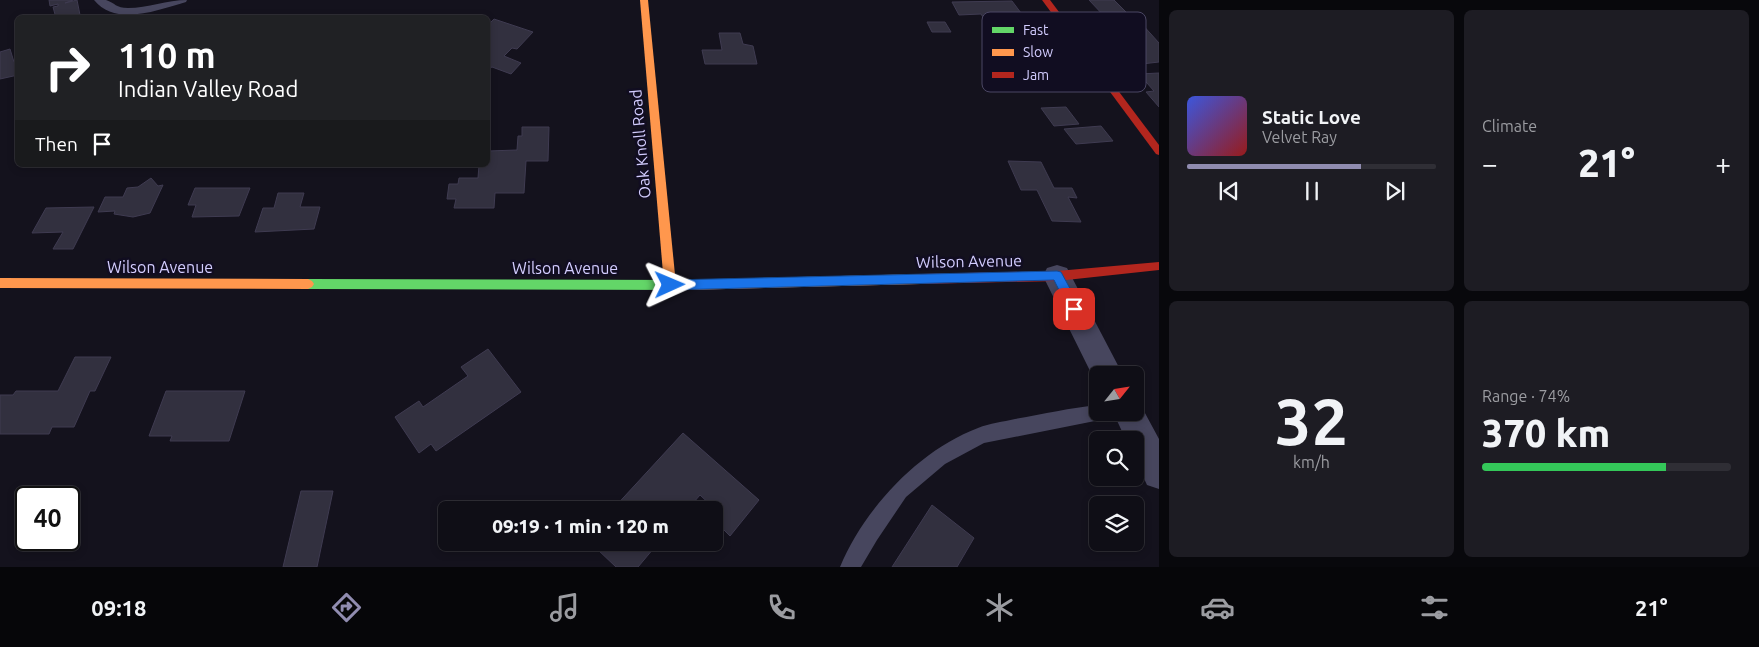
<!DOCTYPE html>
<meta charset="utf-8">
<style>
:root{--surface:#0f0e16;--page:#1d1c23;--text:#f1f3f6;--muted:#9b9ca1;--line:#2f2e35;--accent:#908cb0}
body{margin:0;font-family:Ubuntu,sans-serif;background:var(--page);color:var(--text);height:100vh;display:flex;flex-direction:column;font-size:19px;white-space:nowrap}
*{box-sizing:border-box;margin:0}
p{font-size:16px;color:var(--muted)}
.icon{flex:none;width:28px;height:28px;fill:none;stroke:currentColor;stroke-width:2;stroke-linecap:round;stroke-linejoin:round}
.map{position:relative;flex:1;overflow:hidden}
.details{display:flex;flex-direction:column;gap:10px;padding:10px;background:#08080c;width:600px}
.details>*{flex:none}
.hud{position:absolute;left:15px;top:15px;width:475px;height:152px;border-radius:8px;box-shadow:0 2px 8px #0003,0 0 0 1px var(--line);background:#202124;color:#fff;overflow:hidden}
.needle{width:32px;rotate:60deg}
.controls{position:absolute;left:1089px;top:366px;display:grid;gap:10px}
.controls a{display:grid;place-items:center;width:55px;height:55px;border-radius:8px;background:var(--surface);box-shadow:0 2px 8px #0003,0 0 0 1px var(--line);font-size:25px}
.speed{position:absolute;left:15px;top:486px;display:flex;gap:10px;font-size:25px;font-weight:700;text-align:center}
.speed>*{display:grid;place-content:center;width:65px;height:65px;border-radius:50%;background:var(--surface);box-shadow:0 2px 8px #0003,0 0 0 1px var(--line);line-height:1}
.speed .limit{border:2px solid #111;border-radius:8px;background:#fff;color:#111}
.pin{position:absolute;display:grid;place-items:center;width:42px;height:42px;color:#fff;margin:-21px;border-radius:10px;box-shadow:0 2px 8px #0006}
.me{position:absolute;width:55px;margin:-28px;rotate:89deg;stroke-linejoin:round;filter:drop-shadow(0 0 4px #0008)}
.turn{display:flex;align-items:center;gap:18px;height:105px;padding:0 20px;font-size:22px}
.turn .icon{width:65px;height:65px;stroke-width:2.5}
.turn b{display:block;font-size:35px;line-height:42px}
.then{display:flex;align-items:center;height:48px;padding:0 20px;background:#0003;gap:10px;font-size:19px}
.big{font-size:38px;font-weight:800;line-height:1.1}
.details .card{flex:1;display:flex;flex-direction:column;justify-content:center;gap:8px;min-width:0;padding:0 18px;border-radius:8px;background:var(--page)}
.details .dial{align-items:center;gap:0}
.dial b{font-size:65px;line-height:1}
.song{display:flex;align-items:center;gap:15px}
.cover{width:60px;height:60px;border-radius:8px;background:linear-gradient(135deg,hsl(230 70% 55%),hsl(0 70% 35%))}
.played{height:5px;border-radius:2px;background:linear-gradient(90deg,var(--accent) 70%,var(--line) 70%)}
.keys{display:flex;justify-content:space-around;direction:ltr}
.heat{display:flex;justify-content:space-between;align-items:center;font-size:28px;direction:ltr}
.charge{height:8px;border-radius:4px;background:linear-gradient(90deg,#34c759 74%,var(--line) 0)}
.details .tiles{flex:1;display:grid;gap:10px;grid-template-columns:repeat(2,1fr)}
.trip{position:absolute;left:438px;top:501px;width:285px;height:50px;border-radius:8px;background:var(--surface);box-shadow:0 2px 8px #0003,0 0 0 1px var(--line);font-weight:800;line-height:50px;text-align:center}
.menu{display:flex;height:80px;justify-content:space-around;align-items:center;background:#060609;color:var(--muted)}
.menu .icon{width:35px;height:35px}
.menu .active{color:var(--accent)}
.menu b{font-size:22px;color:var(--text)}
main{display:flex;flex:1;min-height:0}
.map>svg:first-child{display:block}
</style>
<main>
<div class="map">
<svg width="1159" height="567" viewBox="0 0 1159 567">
<rect width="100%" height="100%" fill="#14121d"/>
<g fill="#32303f" stroke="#3f3b51">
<polygon points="49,0 73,0 65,3 77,0 80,15 71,18 56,18 53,7 58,6 58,4 50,6"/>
<polygon points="1089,0 1114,0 1130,16 1106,18"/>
<polygon points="1012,1 1021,13 1001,14 1009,22 1006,22 1009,26 989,27 981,14 959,15 952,2"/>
<polygon points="494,19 533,32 517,49 512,48 504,56 521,63 511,74 492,67 488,69 488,42 490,40 488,39 488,25"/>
<polygon points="927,22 945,22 951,32 932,32"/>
<polygon points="1141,23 1159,43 1159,62 1133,65 1120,51 1128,50 1104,26"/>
<polygon points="719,33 740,33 743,44 753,46 757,64 705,64 702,50 722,50"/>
<polygon points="10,49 14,62 18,61 18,75 0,79 0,52"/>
<polygon points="1159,73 1159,107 1146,92 1154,91 1139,74"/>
<polygon points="1066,107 1079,124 1054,126 1041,108"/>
<polygon points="1101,126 1113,141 1076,144 1064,129"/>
<polygon points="522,127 549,127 548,161 526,161 524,193 495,193 494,208 454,208 456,199 447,199 449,184 458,184 459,178 478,178 479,165 488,165 488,151 517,150 518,136 522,136"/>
<polygon points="1008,161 1041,162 1054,188 1072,188 1077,198 1068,197 1081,222 1052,221 1037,190 1021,190"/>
<polygon points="151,178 158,186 163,185 150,213 133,217 114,214 115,211 98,212 105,197 123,197 127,188 138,187"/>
<polygon points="195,188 250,188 239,216 192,217 196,205 188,205"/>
<polygon points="278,193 304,193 300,207 320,207 314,229 255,232 263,208 274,208"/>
<polygon points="94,207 73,249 53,249 63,232 32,233 46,208"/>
<polygon points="488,349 521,392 436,451 431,444 419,453 395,417 419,401 423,407 468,376 461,367"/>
<polygon points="75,357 111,357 95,391 90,391 74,427 52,427 49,434 0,434 0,395 13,395 16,391 58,391"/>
<polygon points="166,391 245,391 229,441 170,441 172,436 149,436"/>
<polygon points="683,433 759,500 730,536 714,520 715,509 700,495 687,510 612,510"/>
<polygon points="301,491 333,491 317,567 283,567"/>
<polygon points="932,505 974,538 957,567 892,567"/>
<polygon points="603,542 659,542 638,567 616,567 597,549"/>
</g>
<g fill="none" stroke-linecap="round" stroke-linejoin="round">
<g fill="#47465e" fill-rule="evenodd">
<path d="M94,0C97,0 103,0 106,0C115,3 116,8 128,8C148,8 167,0 187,0L186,2C158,10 116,27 94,0Z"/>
<path d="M1098,405V412H1112L1110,418L984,443L945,464L906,497L877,540L861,567H840C864,509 919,450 978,428C990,423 1003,422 1015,419C1043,414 1070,408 1098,405Z"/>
</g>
<g fill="#47465e" fill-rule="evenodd">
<polygon points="1057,265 1067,268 1123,375 1098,375 1097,385 1043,276 1047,268"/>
<polygon points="1135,400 1139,402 1159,439 1159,489 1147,485 1135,459 1135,440 1126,440 1113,412 1135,412"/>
</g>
<polygon fill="#63d668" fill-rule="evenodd" points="308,279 688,280 692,282 694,285 692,288 688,290 308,289 304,287 302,284 304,281"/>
<g fill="#ff974d" fill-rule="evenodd">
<polygon points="640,0 648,0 676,285 674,288 666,288 664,285"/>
<polygon points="921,274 925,276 927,279 925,282 921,284 688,290 684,288 682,285 684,282 688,280"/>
<polygon points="0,278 308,279 312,281 314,284 312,287 308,289 0,288"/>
</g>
<g fill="#b3261e" fill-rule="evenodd">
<polygon points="1042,0 1050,0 1159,145 1159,155 1156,154"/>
<polygon points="1159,262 1159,270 1057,281 921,284 917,282 915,279 917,276 921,274 1057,271"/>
</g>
</g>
<polygon fill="#1a73e8" stroke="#114b97" points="1057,271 1061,272 1079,305 1080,309 1079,312 1070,312 1054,280 670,290 665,288 664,285 665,282 670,280"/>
<g text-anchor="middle" stroke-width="5" stroke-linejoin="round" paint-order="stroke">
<g font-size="16" fill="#d3cdff" stroke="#110d21">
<text transform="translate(640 144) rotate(-95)" y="6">Oak Knoll Road</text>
<text transform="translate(969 261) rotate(-1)" y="6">Wilson Avenue</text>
<text x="160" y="273">Wilson Avenue</text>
<text x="565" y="274">Wilson Avenue</text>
</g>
</g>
<rect x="982" y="12" width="164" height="80" rx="8" fill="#110d21" stroke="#4b4764" stroke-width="1"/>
<rect x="992" y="27" width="22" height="6" fill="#63d668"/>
<rect x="992" y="49" width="22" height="7" fill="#ff974d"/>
<rect x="992" y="72" width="22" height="6" fill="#b3261e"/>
<g font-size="14" fill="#d3cdff">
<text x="1023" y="35">Fast</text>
<text x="1023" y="57">Slow</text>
<text x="1023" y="80">Jam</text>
</g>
</svg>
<div class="controls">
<a><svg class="needle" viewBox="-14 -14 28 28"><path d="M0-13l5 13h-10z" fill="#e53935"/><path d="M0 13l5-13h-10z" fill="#9b9ca1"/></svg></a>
<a><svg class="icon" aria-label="search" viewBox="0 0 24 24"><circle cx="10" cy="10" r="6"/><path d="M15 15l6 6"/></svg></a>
<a><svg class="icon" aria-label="layers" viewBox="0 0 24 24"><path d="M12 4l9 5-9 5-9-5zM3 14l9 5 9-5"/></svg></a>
</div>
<div class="speed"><div class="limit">40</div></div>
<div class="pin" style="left:1074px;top:309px;background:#d93025"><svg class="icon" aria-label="arrive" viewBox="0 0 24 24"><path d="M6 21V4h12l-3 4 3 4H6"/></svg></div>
<svg class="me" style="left:670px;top:285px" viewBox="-20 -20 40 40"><path d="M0-17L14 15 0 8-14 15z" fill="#1a73e8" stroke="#fff" stroke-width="4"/></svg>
<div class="trip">09:19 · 1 min · 120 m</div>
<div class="hud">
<div class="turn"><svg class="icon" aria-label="right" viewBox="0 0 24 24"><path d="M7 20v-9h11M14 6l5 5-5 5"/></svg><div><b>110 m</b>Indian Valley Road</div></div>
<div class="then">Then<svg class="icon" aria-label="arrive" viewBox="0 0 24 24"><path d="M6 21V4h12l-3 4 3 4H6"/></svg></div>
</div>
</div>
<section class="details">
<div class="tiles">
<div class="card">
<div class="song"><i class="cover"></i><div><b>Static Love</b><p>Velvet Ray</p></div></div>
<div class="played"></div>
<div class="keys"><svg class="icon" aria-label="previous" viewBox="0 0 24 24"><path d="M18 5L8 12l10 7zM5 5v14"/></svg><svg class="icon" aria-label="pause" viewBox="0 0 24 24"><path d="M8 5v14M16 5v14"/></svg><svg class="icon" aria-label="next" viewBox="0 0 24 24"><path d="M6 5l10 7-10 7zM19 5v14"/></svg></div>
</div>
<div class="card"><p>Climate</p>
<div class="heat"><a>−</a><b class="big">21°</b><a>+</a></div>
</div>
<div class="card dial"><b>32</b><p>km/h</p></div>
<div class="card"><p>Range · 74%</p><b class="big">370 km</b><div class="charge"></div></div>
</div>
</section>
</main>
<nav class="menu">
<b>09:18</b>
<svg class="icon active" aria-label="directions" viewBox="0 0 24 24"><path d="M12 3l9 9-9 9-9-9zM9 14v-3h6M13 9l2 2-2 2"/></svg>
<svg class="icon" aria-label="music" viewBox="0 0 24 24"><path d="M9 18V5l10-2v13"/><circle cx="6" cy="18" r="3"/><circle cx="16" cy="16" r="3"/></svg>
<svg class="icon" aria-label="phone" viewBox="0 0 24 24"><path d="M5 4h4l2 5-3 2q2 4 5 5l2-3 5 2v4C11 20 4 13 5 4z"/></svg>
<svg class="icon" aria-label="climate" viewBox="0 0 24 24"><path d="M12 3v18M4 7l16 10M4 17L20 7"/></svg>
<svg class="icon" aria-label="car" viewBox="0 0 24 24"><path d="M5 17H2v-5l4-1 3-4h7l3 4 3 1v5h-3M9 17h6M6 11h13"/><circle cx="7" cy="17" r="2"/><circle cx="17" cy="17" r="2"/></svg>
<svg class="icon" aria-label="filters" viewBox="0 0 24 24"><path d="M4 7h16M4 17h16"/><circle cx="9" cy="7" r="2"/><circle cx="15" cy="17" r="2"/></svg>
<b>21°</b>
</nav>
